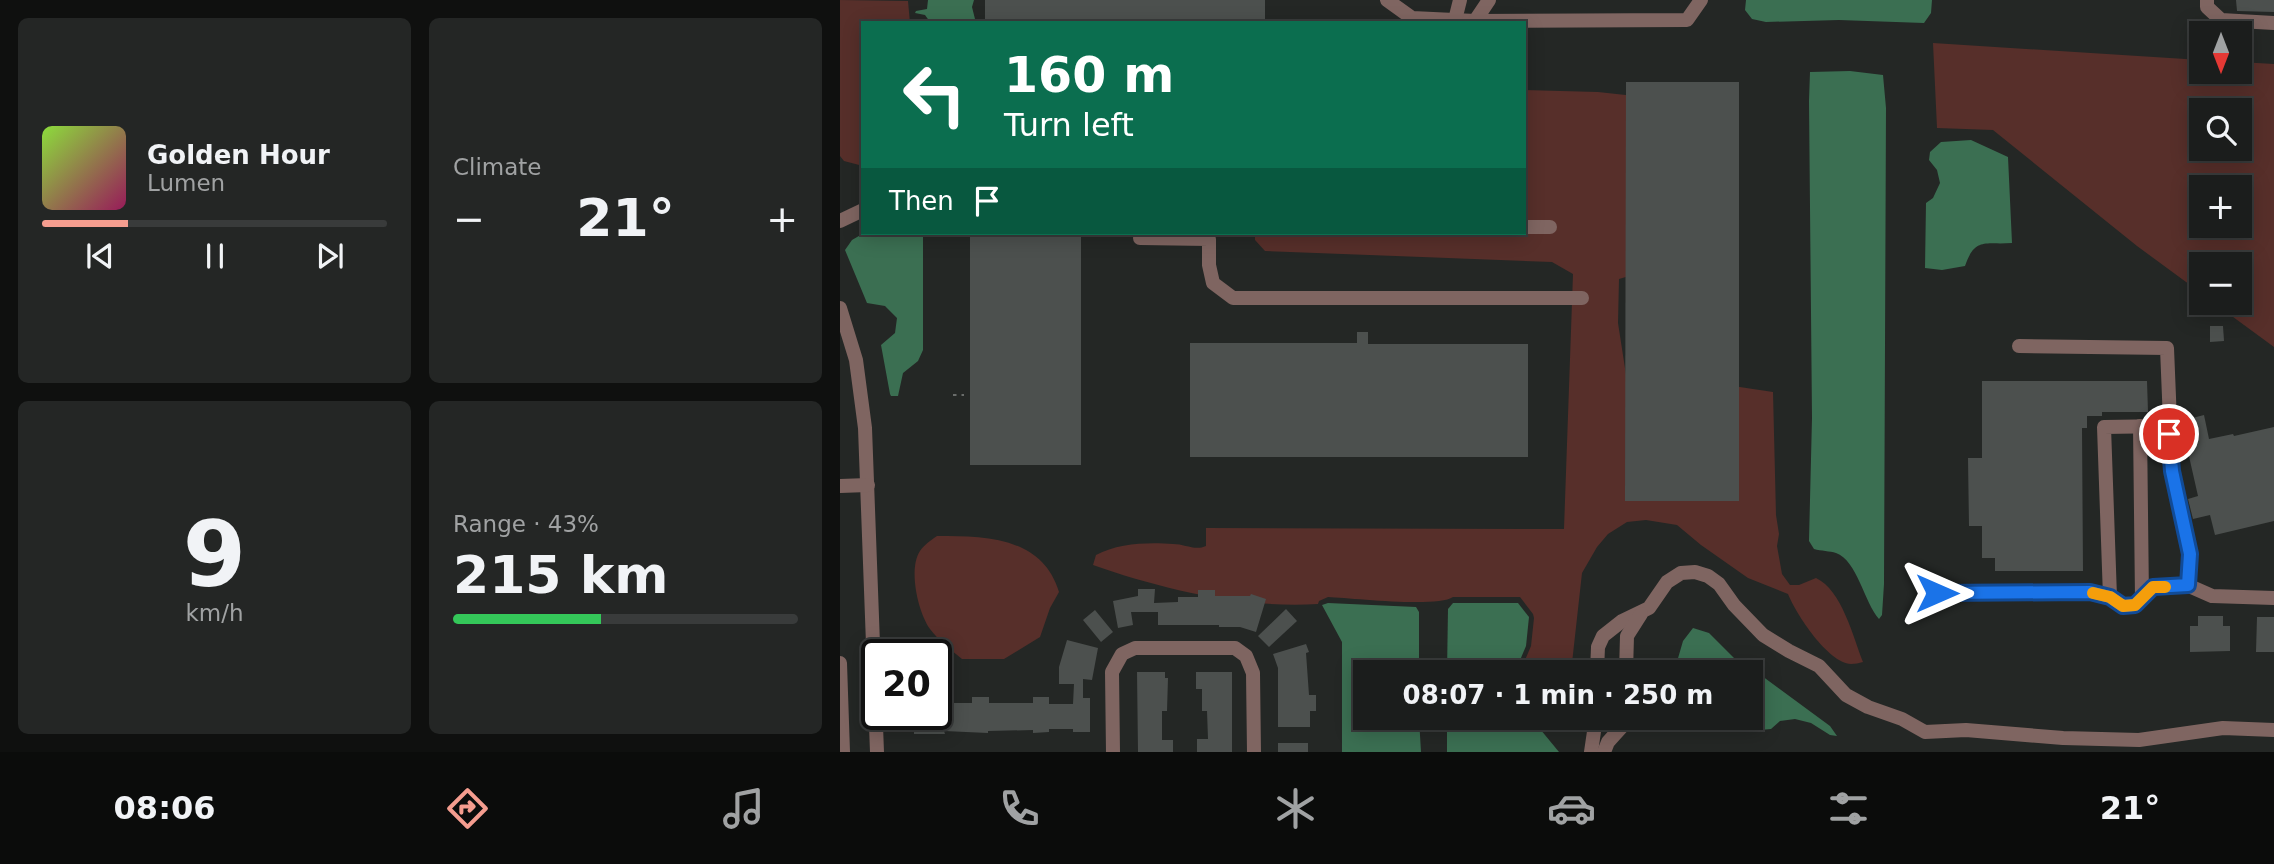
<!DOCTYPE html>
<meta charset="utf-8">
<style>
:root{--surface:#1b1d1c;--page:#242625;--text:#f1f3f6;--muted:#a0a2a3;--line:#393b3b;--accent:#f59d8f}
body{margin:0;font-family:"DejaVu Sans",sans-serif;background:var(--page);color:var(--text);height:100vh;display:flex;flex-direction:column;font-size:26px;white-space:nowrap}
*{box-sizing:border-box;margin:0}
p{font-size:23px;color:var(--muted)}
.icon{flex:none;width:38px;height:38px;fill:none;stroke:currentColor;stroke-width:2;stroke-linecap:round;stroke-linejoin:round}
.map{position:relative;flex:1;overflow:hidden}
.sheet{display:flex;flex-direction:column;gap:18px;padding:18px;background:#0f100f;width:840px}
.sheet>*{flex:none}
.banner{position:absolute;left:21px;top:21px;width:665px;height:214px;border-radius:0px;box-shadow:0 4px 18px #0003,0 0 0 2px var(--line);background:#0b6e4f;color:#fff;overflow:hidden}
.needle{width:46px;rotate:180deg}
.controls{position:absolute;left:1349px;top:21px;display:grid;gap:14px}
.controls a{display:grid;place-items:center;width:63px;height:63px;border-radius:0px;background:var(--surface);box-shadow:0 4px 18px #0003,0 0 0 2px var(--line);font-size:35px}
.speed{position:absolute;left:21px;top:639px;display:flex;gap:14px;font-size:35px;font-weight:700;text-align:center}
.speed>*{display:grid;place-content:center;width:91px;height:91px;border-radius:50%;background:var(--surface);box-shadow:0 4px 18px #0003,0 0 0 2px var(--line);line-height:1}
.speed .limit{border:4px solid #111;border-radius:10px;background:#fff;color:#111}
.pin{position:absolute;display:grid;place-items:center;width:60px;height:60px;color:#fff;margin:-30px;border:4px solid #fff;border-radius:50%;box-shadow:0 2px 7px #0007}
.me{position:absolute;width:77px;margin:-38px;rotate:90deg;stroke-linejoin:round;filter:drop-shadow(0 0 5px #0008)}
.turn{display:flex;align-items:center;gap:24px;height:147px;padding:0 28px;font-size:32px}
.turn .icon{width:91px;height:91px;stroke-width:2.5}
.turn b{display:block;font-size:49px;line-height:60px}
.then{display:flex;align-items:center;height:66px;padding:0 28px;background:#0003;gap:14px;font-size:26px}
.big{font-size:52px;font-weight:700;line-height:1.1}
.sheet .card{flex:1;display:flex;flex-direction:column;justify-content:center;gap:10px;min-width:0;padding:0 24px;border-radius:10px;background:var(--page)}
.sheet .dial{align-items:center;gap:0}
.dial b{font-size:91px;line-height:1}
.song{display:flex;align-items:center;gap:21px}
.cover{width:84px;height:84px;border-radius:10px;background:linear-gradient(135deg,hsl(90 70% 55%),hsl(330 70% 35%))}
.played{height:7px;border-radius:4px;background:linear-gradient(90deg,var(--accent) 25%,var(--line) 25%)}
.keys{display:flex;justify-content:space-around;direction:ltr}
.heat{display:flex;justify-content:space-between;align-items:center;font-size:38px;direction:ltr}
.charge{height:10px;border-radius:5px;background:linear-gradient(90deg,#34c759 43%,var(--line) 0)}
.sheet .tiles{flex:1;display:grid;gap:18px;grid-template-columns:repeat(2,1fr)}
.trip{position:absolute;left:513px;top:660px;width:410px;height:70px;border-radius:0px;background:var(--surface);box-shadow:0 4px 18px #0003,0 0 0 2px var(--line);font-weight:700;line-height:70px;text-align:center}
.tabs{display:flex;height:112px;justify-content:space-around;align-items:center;background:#0b0c0b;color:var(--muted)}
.tabs .icon{width:49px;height:49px}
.tabs .selected{color:var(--accent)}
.tabs b{font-size:32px;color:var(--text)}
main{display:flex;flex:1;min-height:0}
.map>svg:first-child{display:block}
</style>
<main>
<section class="sheet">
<div class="tiles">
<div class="card">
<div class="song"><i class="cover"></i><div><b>Golden Hour</b><p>Lumen</p></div></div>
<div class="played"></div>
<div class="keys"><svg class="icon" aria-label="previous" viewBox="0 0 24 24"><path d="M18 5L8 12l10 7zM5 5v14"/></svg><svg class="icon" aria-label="pause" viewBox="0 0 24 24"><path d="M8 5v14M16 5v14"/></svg><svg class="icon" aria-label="next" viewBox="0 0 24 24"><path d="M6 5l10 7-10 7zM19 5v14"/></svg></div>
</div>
<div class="card"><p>Climate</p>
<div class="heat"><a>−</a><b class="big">21°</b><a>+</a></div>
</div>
<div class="card dial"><b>9</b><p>km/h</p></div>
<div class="card"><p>Range · 43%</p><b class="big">215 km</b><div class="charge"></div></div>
</div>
</section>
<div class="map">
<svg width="1434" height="752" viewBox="0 0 1434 752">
<rect width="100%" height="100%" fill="#242725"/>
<g fill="#572f2a" fill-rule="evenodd">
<polygon points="0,0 68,1 70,23 23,23 23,166 4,161 0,156"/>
<path d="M1093,43L1361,60L1362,72H1400V62L1434,64V347L1374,303H1400V264H1362L1361,293L1297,246L1153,130L1097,128ZM1400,110V149H1362V110ZM1400,187V226H1362V187Z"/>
<path d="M684,90L758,92L841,101L796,274L779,279L778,323L787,381L853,380L933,392L936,515L939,534L937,546L942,574L950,585H959L976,578C1002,590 1013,637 1023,662C1019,663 1015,664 1011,664C988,663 956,614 948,594L908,578L861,545L837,525L806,520L787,522L768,534L757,547L742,573L731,672H680L691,646L694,618L693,614L680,597H613C597,608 512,598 488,597L479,601L478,604C405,609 321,589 253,565L256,555C278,543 309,542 333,544C345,544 355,551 366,546V528L724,529L733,274L712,262L425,251L415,240V233H684Z"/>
<path d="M97,536C144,536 202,536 219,592L210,608L200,637L164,659H122C111,650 98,640 90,629C78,612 68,569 80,551C84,545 91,540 97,536Z"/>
</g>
<g fill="#3b6f52">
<polygon points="88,0 134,0 132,7 135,19 112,23 90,22 85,15 75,13 76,11 87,9"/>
<polygon points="906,0 1092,0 1091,13 1084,23 999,20 926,22 912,19 905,10"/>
<path d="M1010,71L1043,75L1046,108L1044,584L1042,615L1039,619C1024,602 1017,560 996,553C990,551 981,551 974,549L969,541L972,418L969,101L970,72Z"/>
<path d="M1131,140L1168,157L1172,243C1145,245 1135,237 1125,266L1102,270L1085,268L1086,203L1093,198L1100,183L1097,170L1089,160L1090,152L1101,142Z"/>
<polygon points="24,233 83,233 83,350 78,361 63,373 58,396 51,396 50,394 41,345 55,333 57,318 45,306 27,303 5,250 12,240"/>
<polygon points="488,603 576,607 579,612 579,672 525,672 525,718 579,718 581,752 502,752 502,642 482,605"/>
<polygon points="613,603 678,603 689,617 686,646 675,672 607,672 608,609"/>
<path d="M853,628L869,633L899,663L918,673L990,726L997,736L990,735L971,723L955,719L940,721L931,729L920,730L907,724L899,732C888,731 882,728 878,718H910V672H834L843,641Z"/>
<polygon points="607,718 691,718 719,752 607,752"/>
</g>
<g fill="#4c504e">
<rect x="145" y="0" width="280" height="21"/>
<polygon points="1396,0 1434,0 1434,12 1397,11"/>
<polygon points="786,82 899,82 899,501 785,501"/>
<rect x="130" y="233" width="111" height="232"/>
<polygon points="1370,326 1383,326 1384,341 1370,342"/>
<polygon points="517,332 528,332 528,344 688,344 688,457 350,457 350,343 517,343"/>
<polygon points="1142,381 1307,381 1308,412 1262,412 1262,416 1247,416 1247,428 1242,428 1243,571 1155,571 1155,558 1142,558 1142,526 1129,526 1128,458 1142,458"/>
<polygon points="1364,415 1369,439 1393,434 1394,436 1434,427 1434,521 1375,535 1370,515 1353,519 1348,499 1358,496 1341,421"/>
<polygon points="298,589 315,589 314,603 338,602 338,597 358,597 358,590 375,590 375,596 410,596 411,594 426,599 416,632 400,627 379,627 379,625 318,625 318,612 291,612 293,625 278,628 273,601 298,596"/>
<polygon points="446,609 457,621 429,647 418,636"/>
<polygon points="255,610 273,632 261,642 243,620"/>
<polygon points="1358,616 1383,616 1383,626 1390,626 1390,651 1350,652 1350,626 1358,626"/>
<polygon points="1417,617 1434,617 1434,652 1416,652"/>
<polygon points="227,640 258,648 252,680 243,679 243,698 250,698 250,732 233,732 233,729 209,729 209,732 193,733 193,730 148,731 148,733 104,731 105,734 74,734 74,726 70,726 70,714 96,714 96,703 132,703 132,697 149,697 149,703 193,703 193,697 209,697 209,704 233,704 234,684 219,684 219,667"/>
<polygon points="466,644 469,652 466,653 469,695 476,695 476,711 470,711 470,727 438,727 438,668 433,654"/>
<polygon points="297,672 325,672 325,678 328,678 327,711 322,711 322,740 333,740 333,752 298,752"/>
<polygon points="356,672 392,672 392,752 357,752 357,739 368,739 367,711 362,711 362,689 356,689"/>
<rect x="438" y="743" width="30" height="9"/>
</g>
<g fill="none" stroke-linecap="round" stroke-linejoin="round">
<polyline stroke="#696c6a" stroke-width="2" stroke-dasharray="3.5 5" stroke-linecap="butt" points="113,395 124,395"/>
<g stroke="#7f6561" stroke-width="14">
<polyline points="547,0 572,18 635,21"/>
<polyline points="649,0 635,21 847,20 861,0"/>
<polyline points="1367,0 1367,7 1381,20 1434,23"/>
<polyline points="615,20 620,0"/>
<polyline points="0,221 23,210"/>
<polyline points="684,227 710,227"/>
<polyline points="300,238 369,239 369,265 373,283 393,298 742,298"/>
<polyline points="0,308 16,360 25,428 37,752"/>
<polyline points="1179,346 1327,348 1332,471 1351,554 1347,585"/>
<polyline points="1300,426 1302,599"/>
<polyline points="0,486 28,485"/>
<polyline points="1097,593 1250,592 1270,597 1283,606 1295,605 1313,587 1347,585 1372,596 1434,598"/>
<polyline points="1270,597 1264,427 1329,426"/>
<polyline points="0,663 3,752"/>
<polyline points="757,672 758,647 763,636 782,621 809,608 827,582 841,573 855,572 868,576 879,584 894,605 923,635 949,651 979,666 1006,695 1028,707 1062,719 1085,732 1126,730 1223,738 1299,740 1383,728 1434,730"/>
<polyline points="786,672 787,636 801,614"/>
<polyline points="273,752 272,672 282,654 295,648 395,648 406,656 413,673 414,752"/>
<polyline points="751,752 756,718"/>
<polyline points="764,752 768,742 787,721 787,718"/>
</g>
</g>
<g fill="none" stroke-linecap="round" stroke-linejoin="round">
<defs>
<polyline id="route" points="1097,593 1250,592 1270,597 1283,606 1295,605 1313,587 1348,585 1350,554 1332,471 1329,434"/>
</defs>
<use href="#route" stroke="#114b97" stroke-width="18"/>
<use href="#route" stroke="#1a73e8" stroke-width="12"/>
<polyline stroke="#f59e0b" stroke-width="12" points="1253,593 1270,597 1283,606 1295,605 1313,587 1325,587"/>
</g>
</svg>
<div class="controls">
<a><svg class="needle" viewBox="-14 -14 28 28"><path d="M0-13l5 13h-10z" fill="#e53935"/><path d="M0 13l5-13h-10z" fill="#a0a2a3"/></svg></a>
<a><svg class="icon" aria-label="search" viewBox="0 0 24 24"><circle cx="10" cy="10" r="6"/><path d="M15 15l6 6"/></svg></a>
<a>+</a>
<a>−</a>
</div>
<div class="speed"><div class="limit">20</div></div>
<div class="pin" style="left:1329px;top:434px;background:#d93025"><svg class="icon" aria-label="arrive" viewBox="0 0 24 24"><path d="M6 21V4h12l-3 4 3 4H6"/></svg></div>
<svg class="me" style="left:1097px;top:593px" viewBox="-20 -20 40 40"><path d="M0-17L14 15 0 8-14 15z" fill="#1a73e8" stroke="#fff" stroke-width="4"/></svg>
<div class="trip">08:07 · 1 min · 250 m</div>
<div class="banner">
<div class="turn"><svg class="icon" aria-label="left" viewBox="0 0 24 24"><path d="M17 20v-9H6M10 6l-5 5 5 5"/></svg><div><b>160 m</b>Turn left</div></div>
<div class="then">Then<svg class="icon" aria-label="arrive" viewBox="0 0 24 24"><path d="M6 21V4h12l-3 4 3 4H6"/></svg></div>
</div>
</div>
</main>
<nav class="tabs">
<b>08:06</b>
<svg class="icon selected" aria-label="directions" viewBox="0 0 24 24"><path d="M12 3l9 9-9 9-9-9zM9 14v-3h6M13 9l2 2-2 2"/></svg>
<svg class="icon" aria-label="music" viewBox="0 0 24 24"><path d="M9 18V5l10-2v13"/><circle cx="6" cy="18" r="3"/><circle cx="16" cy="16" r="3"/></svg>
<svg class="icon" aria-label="phone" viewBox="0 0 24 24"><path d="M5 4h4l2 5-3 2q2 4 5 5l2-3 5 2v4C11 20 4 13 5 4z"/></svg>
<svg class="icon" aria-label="climate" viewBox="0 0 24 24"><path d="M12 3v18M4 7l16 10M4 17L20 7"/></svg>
<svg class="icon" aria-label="car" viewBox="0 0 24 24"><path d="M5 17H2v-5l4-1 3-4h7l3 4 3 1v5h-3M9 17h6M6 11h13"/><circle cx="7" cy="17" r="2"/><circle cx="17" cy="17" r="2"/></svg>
<svg class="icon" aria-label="filters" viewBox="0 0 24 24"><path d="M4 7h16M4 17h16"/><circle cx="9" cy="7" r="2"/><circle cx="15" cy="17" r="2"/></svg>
<b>21°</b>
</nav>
